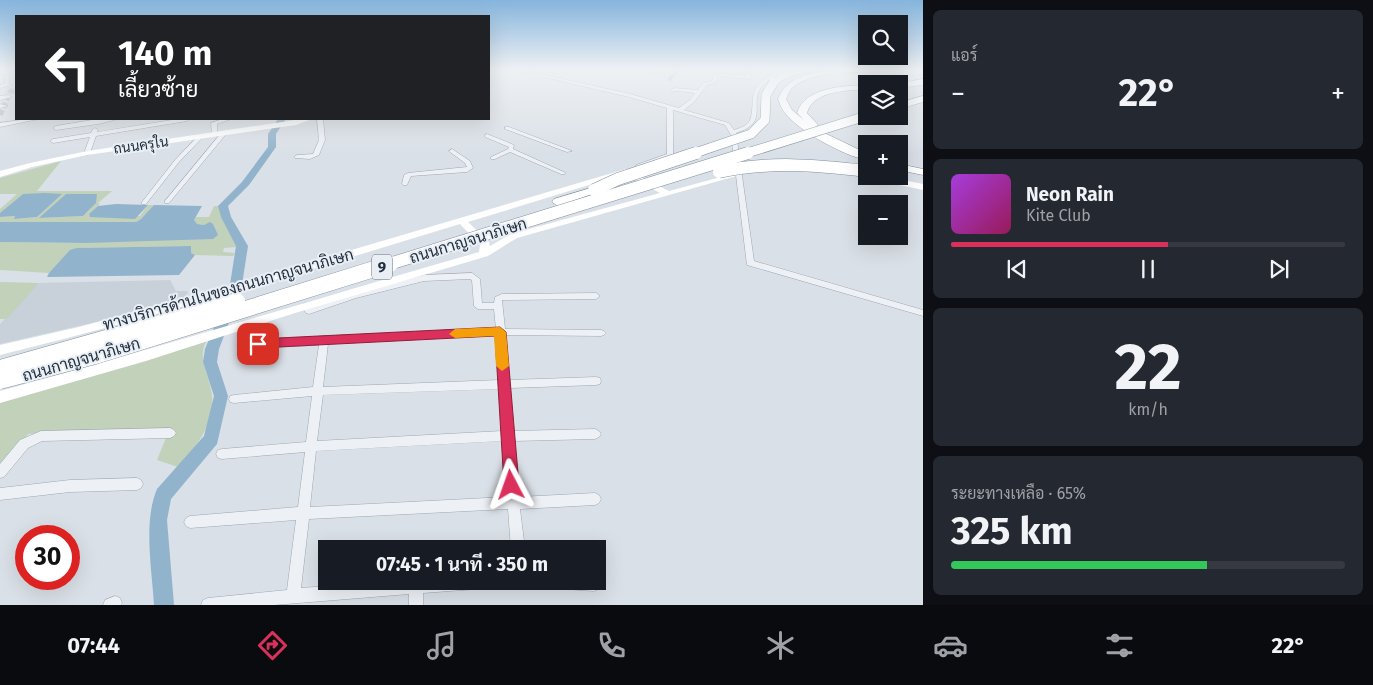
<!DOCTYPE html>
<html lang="th">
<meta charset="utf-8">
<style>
:root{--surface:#171b24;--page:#242831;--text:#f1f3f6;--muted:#9ea1a6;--line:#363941;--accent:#da305b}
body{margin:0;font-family:"Fira Sans",Sarabun,sans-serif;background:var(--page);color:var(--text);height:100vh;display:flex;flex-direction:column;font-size:19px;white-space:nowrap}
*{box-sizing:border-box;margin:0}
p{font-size:16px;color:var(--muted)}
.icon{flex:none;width:28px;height:28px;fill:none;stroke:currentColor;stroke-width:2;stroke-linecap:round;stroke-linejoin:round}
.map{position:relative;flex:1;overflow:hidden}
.details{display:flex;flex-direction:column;gap:10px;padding:10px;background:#0d0f14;width:450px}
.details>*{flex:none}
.top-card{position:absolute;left:15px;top:15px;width:475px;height:105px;border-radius:0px;box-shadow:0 5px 20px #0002;background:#202124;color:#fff;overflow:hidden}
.fabs{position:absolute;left:858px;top:15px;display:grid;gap:10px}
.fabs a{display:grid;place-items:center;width:50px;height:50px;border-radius:0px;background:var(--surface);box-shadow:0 5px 20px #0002;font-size:25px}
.speed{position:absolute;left:15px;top:525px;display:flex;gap:10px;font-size:25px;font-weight:700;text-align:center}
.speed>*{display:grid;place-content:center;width:65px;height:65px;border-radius:50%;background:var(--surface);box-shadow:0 5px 20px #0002;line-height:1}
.speed .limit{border:8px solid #d22;background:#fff;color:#111}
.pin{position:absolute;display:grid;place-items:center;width:42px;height:42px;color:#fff;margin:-21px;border-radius:10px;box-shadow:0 2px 8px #0006}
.me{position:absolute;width:55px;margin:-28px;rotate:356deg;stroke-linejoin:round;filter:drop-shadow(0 0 4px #0008)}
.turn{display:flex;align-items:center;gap:18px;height:105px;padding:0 20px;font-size:22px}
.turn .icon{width:65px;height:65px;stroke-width:2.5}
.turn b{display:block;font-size:35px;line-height:42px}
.big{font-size:38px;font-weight:700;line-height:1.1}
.details .card{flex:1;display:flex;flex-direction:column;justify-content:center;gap:8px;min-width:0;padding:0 18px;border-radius:8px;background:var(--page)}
.details .dial{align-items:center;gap:0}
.dial b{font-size:65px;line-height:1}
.song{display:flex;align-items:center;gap:15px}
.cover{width:60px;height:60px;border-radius:8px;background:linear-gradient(135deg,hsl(280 70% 55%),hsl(330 70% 35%))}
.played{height:5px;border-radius:2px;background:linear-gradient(90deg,var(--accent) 55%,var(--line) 55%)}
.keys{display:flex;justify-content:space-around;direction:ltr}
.heat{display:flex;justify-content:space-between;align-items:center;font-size:28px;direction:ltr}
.charge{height:8px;border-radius:4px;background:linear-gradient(90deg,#34c759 65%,var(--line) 0)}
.trip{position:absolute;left:318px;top:540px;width:288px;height:50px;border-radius:0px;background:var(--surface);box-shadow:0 5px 20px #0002;font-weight:700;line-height:50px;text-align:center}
.tab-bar{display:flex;height:80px;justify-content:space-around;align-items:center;background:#090b0e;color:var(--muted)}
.tab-bar .icon{width:35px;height:35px}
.tab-bar .active{color:var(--accent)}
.tab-bar b{font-size:22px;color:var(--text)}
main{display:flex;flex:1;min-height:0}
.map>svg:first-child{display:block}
</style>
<main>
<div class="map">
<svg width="923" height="605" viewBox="0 0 923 605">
<rect width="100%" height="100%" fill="#dae0e7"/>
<polygon fill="#c8d0d9" points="170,280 176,291 188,291 186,297 96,322 0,344 0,324 39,283"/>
<g fill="#c2d1ba" fill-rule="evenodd">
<path d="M61,161L37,191H112L98,203L100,204L89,214L90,217L140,216L148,205H154L141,219L136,222H0V217L15,216L14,219L37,217L61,194H23L0,213V209L17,194H0V178ZM66,194H97L91,208L83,216L40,218Z"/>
<polygon points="214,206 222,206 237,247 224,248 223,252 235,253 233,256 195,255 191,253 191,246 77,248 49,273 0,270 0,242 86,243 204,225 197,224 194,220 196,217 209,217"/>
<polygon points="0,282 39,283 7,319 0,319"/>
<path d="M207,340C196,358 210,376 212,395C215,423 196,448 178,467L157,460L166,438L163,429L28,434L0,468V401Z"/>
</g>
<g fill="#91b3cb">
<polygon points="44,193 62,194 37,217 14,219 15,216 0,217 0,213 23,194"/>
<polygon points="66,194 97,194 96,203 83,216 39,218"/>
<polygon points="116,204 148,205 135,219 90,217 89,214 98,206"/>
<polygon points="154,205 202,206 194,220 197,224 204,225 210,222 213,224 218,235 213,239 86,243 0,242 0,222 136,222 141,219"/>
<polygon points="191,246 191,253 195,255 179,275 47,277 49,273 70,250 77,248"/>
</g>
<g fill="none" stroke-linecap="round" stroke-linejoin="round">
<polygon fill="#91b3cb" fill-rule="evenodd" points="677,69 681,69 670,81 668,81 668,79"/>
<path fill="#91b3cb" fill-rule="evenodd" d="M278,119H286L276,134V147L249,185L228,206L231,217L248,246L241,291L219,349L217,362L228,396L217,444L171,499L167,520L174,605H154C152,569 143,522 157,489L204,436L214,396L203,362L205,349L229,291L236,246L221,217L218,206L242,182L268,147V134Z"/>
<polyline stroke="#b5bdc5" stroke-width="5.5" stroke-dasharray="5.5 2.5" stroke-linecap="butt" points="0,115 10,92 16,89"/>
<defs>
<g id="street">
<path d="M510,69H518L630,94L679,108L690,100L695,93L677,91L671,92V90L674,88L698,90L703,83L712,81L714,73L747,76L748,72H752L751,78L749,79L718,76L716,83L707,85L694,102L684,110L729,123L734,130C740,128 747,126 750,120C753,113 752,104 753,97C757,76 781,69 799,69C788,74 774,74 764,84C746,102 772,122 736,133L754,261L923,310V316L747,265L731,135L725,125L673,110V155L640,167H636V165L667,154V108L629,97Z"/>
<polygon points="643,69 650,69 670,75 668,76"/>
<polygon points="9,71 9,84 13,85 0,88 0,85 5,84 5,74 0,74 0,72"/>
<polygon points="0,96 9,95 12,97 0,100"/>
<polygon points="0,104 8,106 0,108"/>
<polygon points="28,119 39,119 0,127 0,123"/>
<polygon points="98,119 118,119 98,124 56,130 53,128 56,126"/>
<polygon points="178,119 190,119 187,121 96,136 90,153 87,155 84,153 90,137 53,143 50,141 53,139 91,133 93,129 95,128 98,130 97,132"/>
<polygon points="223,119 231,119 217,124 217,135 212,136 211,123"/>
<polygon points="317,119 323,119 325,140 319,155 310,159 295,158 294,157 297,155 313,154 319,140"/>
<polygon points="505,127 509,127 572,151 567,152 505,129"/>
<polygon points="222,132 227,133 169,203 165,203 165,201"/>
<polygon points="487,134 514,145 513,149 566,173 565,174 561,174 510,152 495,159 491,159 491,157 508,149 509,147 485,137 485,135"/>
<polygon points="199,135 204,136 179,162 146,204 142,204 142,202 175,160"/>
<polygon points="452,149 470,161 473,168 467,172 411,176 407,185 403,185 402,184 404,175 408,173 467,167 465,163 450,152 449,151"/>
<path d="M472,273L480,279L482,303H494L495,297L502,294L596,293L600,296L596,299L502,300L505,329L601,330L604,331L606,333L604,335L601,336L505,335L509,380L596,377L600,378L601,381L600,384L596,385L510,388L513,431L595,429L599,431L601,434L599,437L595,439L514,441L519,497L595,493L599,495L601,499L599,503L595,505L520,509L525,549H511L508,509L309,519L301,588L396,581H497L495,586L490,588L423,593V605H409V594L274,605H201L203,600L208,598L287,590L296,520L190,528L186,526L184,522L186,518L190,516L298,507L305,452L222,459L218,458L216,454L218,450L222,449L306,442L312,396L234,403L230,402L229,399L230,396L234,395L313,387L319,345L242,349L239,348L237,345L239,342L324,336L496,329L494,309H478L474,306L472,280L470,279L424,281L356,298L309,314L306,313L301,306L305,303L308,304L311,307L354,293L424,275ZM496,336L499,380L323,387L328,344ZM500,389L502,431L317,441L323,395ZM503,441L507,497L310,507L316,451Z"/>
<polygon points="170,428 174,430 176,433 174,436 170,438 42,441 28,448 4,477 0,478 0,464 20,440 41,431"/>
<polygon points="137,478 141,480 143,484 141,488 137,490 70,492 0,500 0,488 70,480"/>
<polygon points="596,578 599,579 601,584 599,589 594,591 551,588 546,586 544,581 596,581"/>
<polygon points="115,596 120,598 122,603 121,605 103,605 105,600"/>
</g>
<g id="highway">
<polygon points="805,69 811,71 788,77 777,84 770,82 783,73"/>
<path d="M833,70H923V74C890,74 817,64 791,89C789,91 788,96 786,99L792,110L804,120L797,113C805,87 843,86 866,85V89C848,91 813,90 807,113L818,125L814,128L866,153V160C843,155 800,132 785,113C782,110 780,104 778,99C787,76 810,73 833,70Z"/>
<polygon points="923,79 923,85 899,88 899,84 896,84"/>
<polygon points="923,96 923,102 899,109 899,103"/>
<polygon points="899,164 923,169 923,175 899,170"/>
<polygon points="594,187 600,190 598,192 558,206 552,202 554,199"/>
</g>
</defs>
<use href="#street" stroke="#9fa7b1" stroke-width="1"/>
<use href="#highway" stroke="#808f9e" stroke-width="1"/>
<use href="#street" fill="#edf0f5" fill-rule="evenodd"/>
<g fill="#fff" fill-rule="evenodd">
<polygon points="302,119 312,119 296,125 87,155 32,167 0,177 0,171 30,163 87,151"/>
<path d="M626,169L669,191L743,171L747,173L517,238L488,256L295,313L146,361L0,403V391C160,347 319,298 479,252L480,245L460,224C307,271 155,317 0,355V345L79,327L233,285ZM625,174L660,193L511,234L490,246L489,242L468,222Z"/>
<polygon points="866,175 883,176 923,184 923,190 867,178"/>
</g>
<use href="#highway" fill="#fff" fill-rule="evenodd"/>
<defs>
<g id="highway-bridge-far2">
<polyline points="692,154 751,134 765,120 766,95 774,82"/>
<polyline points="744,154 866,116"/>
</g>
<g id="highway-bridge-far1">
<path d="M719,172C768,161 816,165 866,171"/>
<polyline points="594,190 618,179 696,153"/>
<polyline points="386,265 748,153"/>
</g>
<g id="highway-bridge">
<polyline points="0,368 237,301"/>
<polyline points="0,381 95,356 390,264"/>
</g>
</defs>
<use href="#highway-bridge-far2" stroke="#808f9e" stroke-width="10" stroke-linecap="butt"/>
<use href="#highway-bridge-far1" stroke="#808f9e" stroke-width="13" stroke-linecap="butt"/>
<use href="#highway-bridge" stroke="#808f9e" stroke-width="17" stroke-linecap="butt"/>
<use href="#highway-bridge-far2" stroke="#fff" stroke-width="9"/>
<use href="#highway-bridge-far1" stroke="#fff" stroke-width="12"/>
<use href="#highway-bridge" stroke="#fff" stroke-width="16"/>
</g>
<linearGradient id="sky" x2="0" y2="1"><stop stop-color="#85b4dc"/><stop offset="0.45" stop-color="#eef1f4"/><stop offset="1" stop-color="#eef1f4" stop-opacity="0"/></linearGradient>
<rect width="923" height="154" fill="url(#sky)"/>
<polygon fill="#da305b" stroke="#8e1f3b" points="500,327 506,332 519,485 517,490 511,492 506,490 504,485 495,336 258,348 252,344 258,339"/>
<polygon fill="#f59e0b" points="500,327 506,332 509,366 502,371 496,366 494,336 455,338 449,334 455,329"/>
<g text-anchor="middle" stroke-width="4" stroke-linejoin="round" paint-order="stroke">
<g font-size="14" fill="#232f3e" stroke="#e9eff4">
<text transform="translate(141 145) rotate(-8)" y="5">ถนนครุใน</text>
</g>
<rect fill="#e9eff4" stroke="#5e6975" stroke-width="1" x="372" y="254.5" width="20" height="25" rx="4"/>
<g font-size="15" font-weight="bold" fill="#232f3e">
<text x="382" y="272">9</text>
</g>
<g font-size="16" fill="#232f3e" stroke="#e9eff4">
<text transform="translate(468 240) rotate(-17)" y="6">ถนนกาญจนาภิเษก</text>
<text transform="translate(228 289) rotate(-16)" y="6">ทางบริการด้านในของถนนกาญจนาภิเษก</text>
<text transform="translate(81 359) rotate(-16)" y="6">ถนนกาญจนาภิเษก</text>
</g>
</g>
</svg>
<div class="fabs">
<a><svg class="icon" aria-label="search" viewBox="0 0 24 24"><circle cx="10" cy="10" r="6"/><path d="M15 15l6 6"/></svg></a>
<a><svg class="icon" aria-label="layers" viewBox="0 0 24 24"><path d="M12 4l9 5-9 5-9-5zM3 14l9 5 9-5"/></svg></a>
<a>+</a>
<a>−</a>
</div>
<div class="speed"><div class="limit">30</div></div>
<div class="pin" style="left:258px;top:344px;background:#d93025"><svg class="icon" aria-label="arrive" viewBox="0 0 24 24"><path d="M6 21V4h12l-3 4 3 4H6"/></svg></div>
<svg class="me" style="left:511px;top:485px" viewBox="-20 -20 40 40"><path d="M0-17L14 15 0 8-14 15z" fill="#da305b" stroke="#fff" stroke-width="4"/></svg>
<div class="trip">07:45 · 1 นาที · 350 m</div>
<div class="top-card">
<div class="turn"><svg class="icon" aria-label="left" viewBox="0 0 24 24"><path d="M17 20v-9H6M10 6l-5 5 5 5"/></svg><div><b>140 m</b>เลี้ยวซ้าย</div></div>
</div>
</div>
<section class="details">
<div class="card"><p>แอร์</p>
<div class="heat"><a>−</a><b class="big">22°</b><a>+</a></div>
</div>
<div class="card">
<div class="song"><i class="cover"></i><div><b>Neon Rain</b><p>Kite Club</p></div></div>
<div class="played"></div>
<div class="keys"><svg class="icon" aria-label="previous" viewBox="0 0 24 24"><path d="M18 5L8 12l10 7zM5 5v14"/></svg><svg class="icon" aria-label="pause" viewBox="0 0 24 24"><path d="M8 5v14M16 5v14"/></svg><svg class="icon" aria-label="next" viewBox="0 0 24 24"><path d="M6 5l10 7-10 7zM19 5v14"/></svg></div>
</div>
<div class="card dial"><b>22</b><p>km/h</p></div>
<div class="card"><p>ระยะทางเหลือ · 65%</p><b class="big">325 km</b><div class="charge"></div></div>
</section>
</main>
<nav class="tab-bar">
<b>07:44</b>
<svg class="icon active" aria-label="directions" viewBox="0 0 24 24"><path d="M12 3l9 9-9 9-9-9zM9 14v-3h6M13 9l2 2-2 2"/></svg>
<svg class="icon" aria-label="music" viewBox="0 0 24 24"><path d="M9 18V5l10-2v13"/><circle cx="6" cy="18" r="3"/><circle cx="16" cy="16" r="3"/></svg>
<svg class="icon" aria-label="phone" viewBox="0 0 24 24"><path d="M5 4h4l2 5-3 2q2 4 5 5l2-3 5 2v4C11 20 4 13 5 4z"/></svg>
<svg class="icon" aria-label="climate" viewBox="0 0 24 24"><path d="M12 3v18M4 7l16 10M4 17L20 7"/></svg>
<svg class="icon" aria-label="car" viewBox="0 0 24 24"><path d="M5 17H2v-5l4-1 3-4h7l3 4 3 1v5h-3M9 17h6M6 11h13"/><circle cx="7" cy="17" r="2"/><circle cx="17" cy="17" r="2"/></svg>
<svg class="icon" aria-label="filters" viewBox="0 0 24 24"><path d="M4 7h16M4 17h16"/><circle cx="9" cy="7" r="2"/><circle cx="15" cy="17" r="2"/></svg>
<b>22°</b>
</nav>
